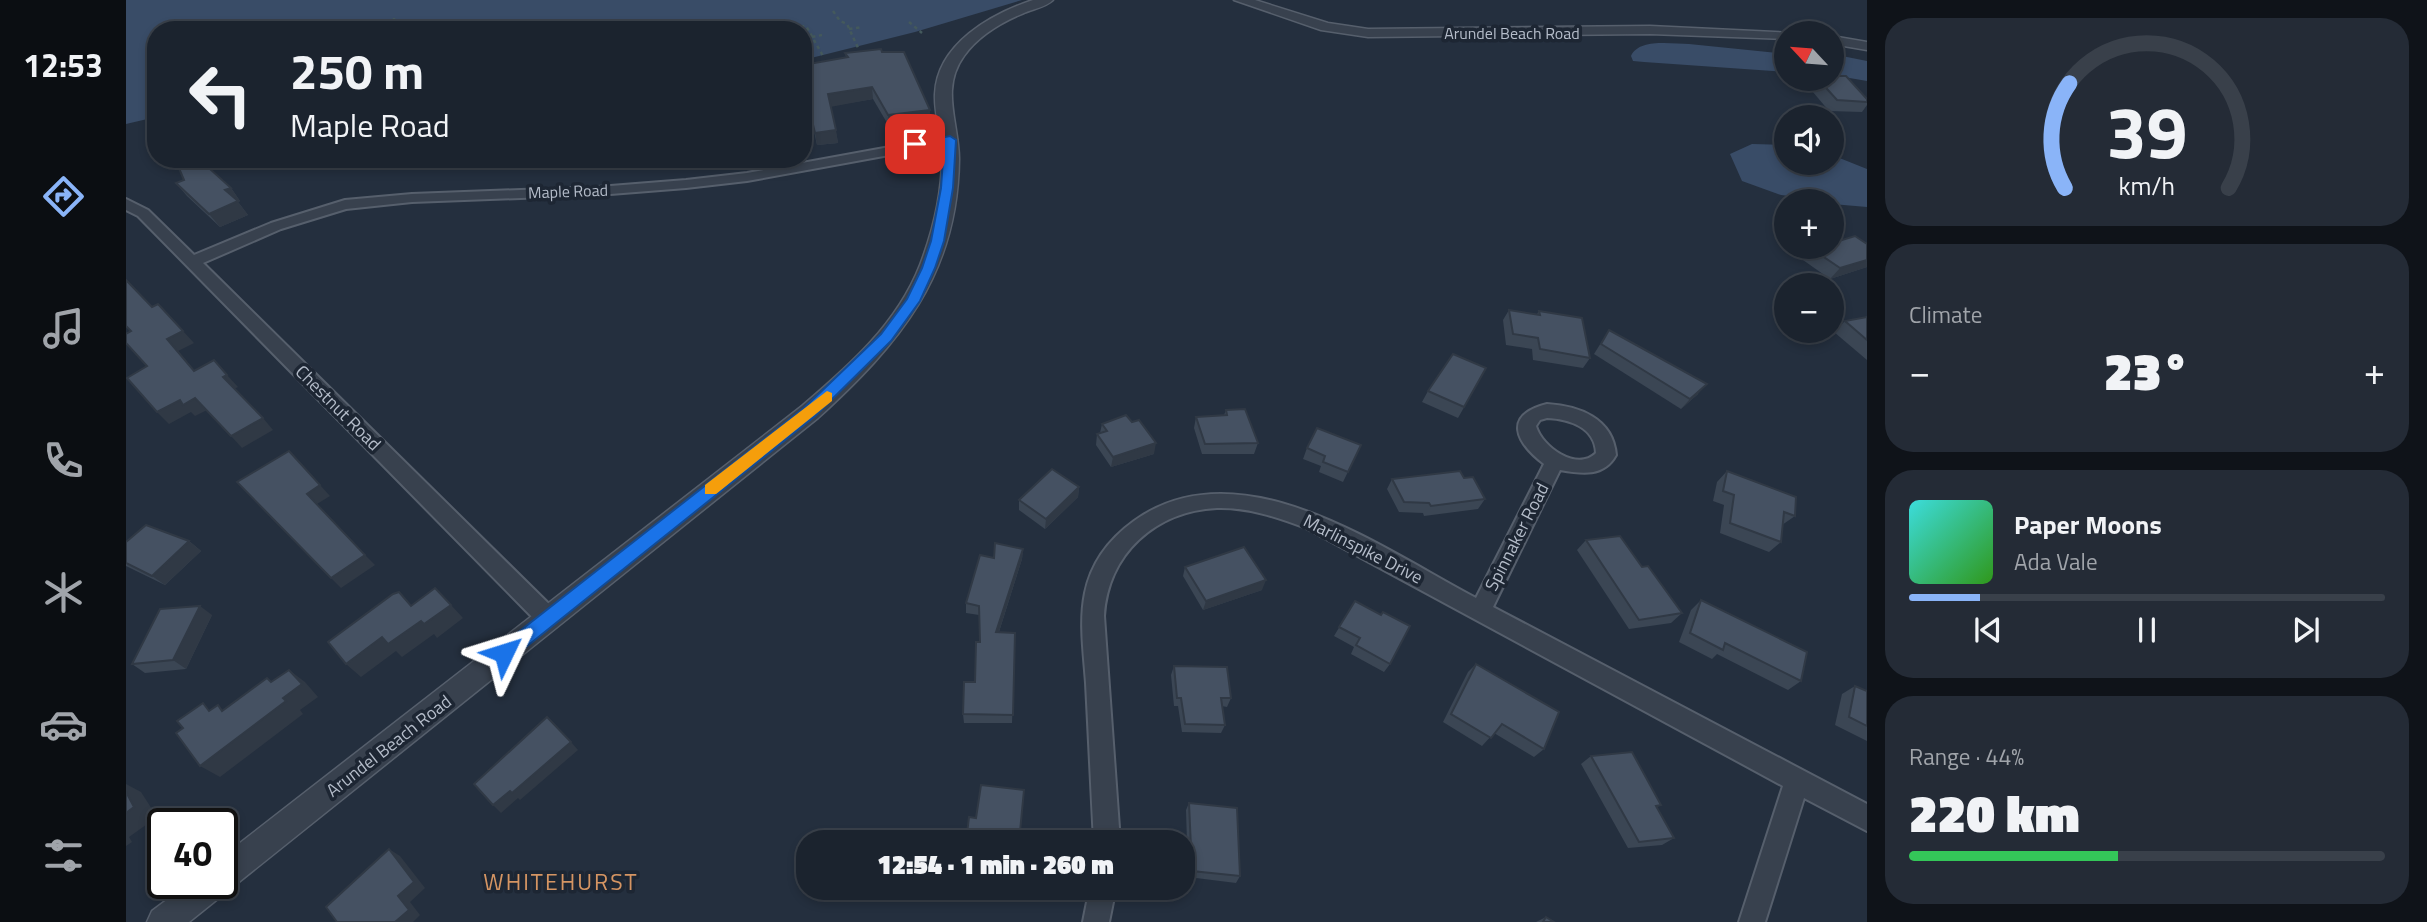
<!DOCTYPE html>
<meta charset="utf-8">
<style>
:root{--surface:#1b232e;--page:#242b36;--text:#f1f3f6;--muted:#a0a4aa;--line:#39404a;--accent:#8ab4f8}
body{margin:0;font-family:"Titillium Web",sans-serif;background:var(--page);color:var(--text);height:100vh;display:flex;flex-direction:column;font-size:26px;white-space:nowrap}
*{box-sizing:border-box;margin:0}
p{font-size:23px;color:var(--muted)}
.icon{flex:none;width:38px;height:38px;fill:none;stroke:currentColor;stroke-width:2;stroke-linecap:round;stroke-linejoin:round}
.map{position:relative;flex:1;overflow:hidden}
.sheet{display:flex;flex-direction:column;gap:18px;padding:18px;background:#0f1319;width:560px}
.sheet>*{flex:none}
.hud{position:absolute;left:21px;top:21px;width:665px;height:147px;border-radius:28px;box-shadow:0 4px 10px #0003,0 0 0 2px var(--line);background:#1b232e;color:var(--text);overflow:hidden}
.needle{width:46px;rotate:296deg}
.controls{position:absolute;left:1648px;top:21px;display:grid;gap:14px}
.controls a{display:grid;place-items:center;width:70px;height:70px;border-radius:50%;background:var(--surface);box-shadow:0 4px 10px #0003,0 0 0 2px var(--line);font-size:35px}
.speed{position:absolute;left:21px;top:808px;display:flex;gap:14px;font-size:35px;font-weight:700;text-align:center}
.speed>*{display:grid;place-content:center;width:91px;height:91px;border-radius:50%;background:var(--surface);box-shadow:0 4px 10px #0003,0 0 0 2px var(--line);line-height:1}
.speed .limit{border:4px solid #111;border-radius:10px;background:#fff;color:#111}
.pin{position:absolute;display:grid;place-items:center;width:60px;height:60px;color:#fff;margin:-30px;border-radius:14px;box-shadow:0 4px 10px #0006}
.me{position:absolute;width:77px;margin:-38px;rotate:49deg;stroke-linejoin:round;filter:drop-shadow(0 0 5px #0008)}
.turn{display:flex;align-items:center;gap:24px;height:147px;padding:0 28px;font-size:32px}
.turn .icon{width:91px;height:91px;stroke-width:2.5}
.turn b{display:block;font-size:49px;line-height:60px}
.big{font-size:52px;font-weight:800;line-height:1.1}
.sheet .card{flex:1;display:flex;flex-direction:column;justify-content:center;gap:10px;min-width:0;padding:0 24px;border-radius:28px;background:var(--page)}
.sheet .dial{align-items:center;gap:0}
.dial svg{height:182px;overflow:visible;fill:none;stroke:var(--line);stroke-width:7;stroke-linecap:round;text-anchor:middle}
.dial text{fill:var(--text);stroke:none}
.song{display:flex;align-items:center;gap:21px}
.cover{width:84px;height:84px;border-radius:10px;background:linear-gradient(135deg,hsl(180 70% 55%),hsl(110 70% 35%))}
.played{height:7px;border-radius:4px;background:linear-gradient(90deg,var(--accent) 15%,var(--line) 15%)}
.keys{display:flex;justify-content:space-around;direction:ltr}
.heat{display:flex;justify-content:space-between;align-items:center;font-size:38px;direction:ltr}
.charge{height:10px;border-radius:5px;background:linear-gradient(90deg,#34c759 44%,var(--line) 0)}
.trip{position:absolute;left:670px;top:830px;width:399px;height:70px;border-radius:28px;background:var(--surface);box-shadow:0 4px 10px #0003,0 0 0 2px var(--line);font-weight:800;line-height:70px;text-align:center}
main{display:flex;flex:1;min-height:0}
.dock{display:flex;flex-direction:column;width:126px;justify-content:space-around;align-items:center;background:#0b0e12;color:var(--muted)}
.dock .icon{width:49px;height:49px}
.dock .on{color:var(--accent)}
.dock b{font-size:32px;color:var(--text)}
.map>svg:first-child{display:block}
</style>
<main>
<nav class="dock">
<b>12:53</b>
<svg class="icon on" aria-label="directions" viewBox="0 0 24 24"><path d="M12 3l9 9-9 9-9-9zM9 14v-3h6M13 9l2 2-2 2"/></svg>
<svg class="icon" aria-label="music" viewBox="0 0 24 24"><path d="M9 18V5l10-2v13"/><circle cx="6" cy="18" r="3"/><circle cx="16" cy="16" r="3"/></svg>
<svg class="icon" aria-label="phone" viewBox="0 0 24 24"><path d="M5 4h4l2 5-3 2q2 4 5 5l2-3 5 2v4C11 20 4 13 5 4z"/></svg>
<svg class="icon" aria-label="climate" viewBox="0 0 24 24"><path d="M12 3v18M4 7l16 10M4 17L20 7"/></svg>
<svg class="icon" aria-label="car" viewBox="0 0 24 24"><path d="M5 17H2v-5l4-1 3-4h7l3 4 3 1v5h-3M9 17h6M6 11h13"/><circle cx="7" cy="17" r="2"/><circle cx="17" cy="17" r="2"/></svg>
<svg class="icon" aria-label="filters" viewBox="0 0 24 24"><path d="M4 7h16M4 17h16"/><circle cx="9" cy="7" r="2"/><circle cx="15" cy="17" r="2"/></svg>
</nav>
<div class="map">
<svg width="1741" height="922" viewBox="0 0 1741 922">
<rect width="100%" height="100%" fill="#242f3e"/>
<g fill="#394c67">
<polygon points="0,0 896,0 789,32 677,60 677,30 30,30 30,117 0,124"/>
<path d="M1563,44L1661,54V72L1518,62L1507,61L1505,56C1513,38 1546,44 1563,44Z"/>
<polygon points="1706,54 1741,61 1741,81 1706,75"/>
<polygon points="1626,144 1661,145 1661,163 1706,163 1706,155 1741,169 1741,207 1706,204 1706,201 1655,195 1616,181 1604,154"/>
</g>
<g fill="none" stroke-linecap="round" stroke-linejoin="round">
<defs>
<g id="minor">
<polygon points="824,136 831,140 829,143 621,181 560,188 472,195 286,202 220,209 155,229 77,263 429,610 432,617 429,624 421,627 413,624 12,216 0,210 0,199 22,210 68,255 145,223 219,200 286,194 472,187 560,180 621,173"/>
<path d="M1421,404C1453,406 1487,418 1490,455C1478,477 1456,474 1434,470L1367,607L1741,804V831L1678,798L1639,922H1613L1657,786L1180,528C1151,517 1121,507 1091,508C1029,511 982,554 978,616L994,842H968C965,789 963,736 960,683C958,654 953,622 959,593C965,563 983,539 1008,521C1114,445 1253,547 1350,598L1418,464C1389,442 1377,415 1421,404ZM1421,418C1443,419 1469,427 1470,453C1451,472 1416,447 1410,426L1414,420Z"/>
<polygon points="964,887 990,887 983,922 957,922"/>
</g>
<g id="tertiary">
<path d="M907,0H927C920,7 907,9 898,13C876,22 852,36 838,56C814,89 833,123 833,159C832,275 773,344 692,418L63,922H21L26,911L62,884H96V857L676,406C723,366 771,324 794,265C807,231 816,193 816,157C816,135 808,115 809,94C811,44 865,14 907,0Z"/>
<polygon points="1108,0 1129,0 1202,23 1242,29 1524,26 1667,33 1661,33 1661,39 1524,34 1242,37 1195,30"/>
<polygon points="1706,36 1741,42 1741,50 1706,44"/>
</g>
</defs>
<use href="#minor" stroke="#565f6c" stroke-width="4"/>
<use href="#tertiary" stroke="#565f6c" stroke-width="3"/>
<g stroke="#44595c" stroke-width="2.5" stroke-dasharray="3.5 3.5" stroke-linecap="butt">
<polyline points="707,11 714,21 721,24 733,50"/>
<polyline points="268,18 268,30"/>
<polyline points="783,22 796,33"/>
<polyline points="668,28 680,26 697,56"/>
<polyline points="723,29 736,27"/>
<polyline points="686,37 696,35"/>
<polyline points="26,95 30,99"/>
</g>
<use href="#minor" fill="#38414e" fill-rule="evenodd"/>
<use href="#tertiary" fill="#38414e" fill-rule="evenodd"/>
</g>
<g fill="#3b4654">
<polygon points="756,52 804,110 804,123 764,128 747,99 705,106 712,143 691,145 680,95 677,95 677,65 720,57 719,53"/>
<polygon points="1685,79 1706,79 1741,99 1741,105 1736,112 1703,111 1681,85"/>
<polygon points="49,159 80,159 75,161 105,188 114,201 112,202 122,215 94,227 61,196 50,183 58,180"/>
<polygon points="1741,244 1741,267 1704,279 1677,260 1686,249"/>
<polygon points="1383,310 1411,314 1413,311 1464,358 1457,368 1407,360 1406,349 1380,345 1377,320"/>
<polygon points="1741,317 1741,360 1708,332 1719,321"/>
<polygon points="1483,330 1572,394 1555,409 1468,354"/>
<polygon points="1360,368 1332,418 1296,402 1302,391"/>
<polygon points="1100,410 1132,443 1128,454 1076,454 1068,428 1070,417 1098,415"/>
<polygon points="1006,422 1028,454 985,467 970,445 971,434 974,433 976,424"/>
<polygon points="1235,445 1217,482 1193,472 1195,466 1177,459 1181,448"/>
<polygon points="1601,471 1669,516 1656,525 1655,542 1643,552 1594,533 1598,505 1587,501 1591,482"/>
<polygon points="1338,478 1359,499 1352,509 1298,516 1297,513 1273,512 1261,489 1266,479"/>
<polygon points="953,487 952,497 919,529 893,510 893,500"/>
<polygon points="1460,540 1516,567 1556,613 1545,623 1503,629 1451,550"/>
<polygon points="63,541 75,551 39,585 0,566 0,542"/>
<polygon points="897,549 896,559 873,632 889,633 886,723 838,723 837,714 849,682 854,642 853,615 840,613 840,603 868,558"/>
<polygon points="1059,567 1136,590 1077,610 1057,576"/>
<polygon points="1575,600 1675,681 1662,690 1591,654 1586,659 1553,642 1565,610"/>
<polygon points="1229,601 1264,664 1258,672 1225,654 1228,647 1208,636"/>
<polygon points="86,615 60,669 19,673 6,664"/>
<polygon points="1350,664 1418,749 1408,757 1368,733 1356,746 1317,722 1342,672"/>
<polygon points="1048,666 1105,698 1101,707 1096,706 1099,725 1095,733 1056,732 1052,706 1048,706 1045,675"/>
<polygon points="1729,686 1741,691 1741,741 1709,725 1716,694"/>
<polygon points="1465,756 1535,805 1531,807 1548,838 1536,845 1502,848 1455,764"/>
<polygon points="1063,803 1114,876 1110,883 1062,877 1060,810"/>
<polygon points="847,887 881,887 880,893"/>
<polygon points="1420,917 1428,922 1410,922"/>
</g>
<g fill="#303945">
<polygon points="746,87 747,99 704,107 702,94"/>
<polygon points="804,110 804,123 764,128 762,115"/>
<polygon points="710,130 712,143 691,145 689,133"/>
<polygon points="133,159 148,159 136,164"/>
<polygon points="105,188 114,201 112,202 122,215 94,227 83,214 99,190"/>
<polygon points="1741,260 1741,267 1704,279 1714,268"/>
<polygon points="32,304 68,343 52,351 79,383 41,339"/>
<polygon points="101,375 112,387 108,389 97,377"/>
<polygon points="1581,384 1572,394 1555,409 1564,399"/>
<polygon points="69,398 81,410 69,416 65,412 43,424 31,412 54,400"/>
<polygon points="137,418 147,430 116,448 105,436"/>
<polygon points="1030,443 1028,454 985,467 987,457"/>
<polygon points="194,485 204,496 191,504 181,494"/>
<polygon points="953,487 952,497 919,529 920,519"/>
<polygon points="63,541 75,551 39,585 26,576"/>
<polygon points="897,549 896,559 870,641 870,632"/>
<polygon points="239,555 249,565 215,588 205,578"/>
<polygon points="1140,580 1136,590 1077,610 1080,601"/>
<polygon points="325,605 337,618 311,638 308,634 276,657 270,651 235,677 220,664 256,637 295,621"/>
<polygon points="74,606 86,615 60,669 47,660"/>
<polygon points="163,670 179,682 192,697 174,710 177,714 94,777 74,766 145,682 141,678 159,691"/>
<polygon points="445,742 452,750 394,800 392,798 375,813 367,805"/>
<polygon points="0,784 15,792 31,817 3,837 6,842 0,846"/>
<polygon points="263,849 274,856 299,888 284,902 294,915 287,922 269,922 272,896"/>
</g>
<g fill="#455162" stroke="#303945" stroke-width="2">
<polygon points="755,49 756,52 778,52 804,110 762,115 746,87 702,94 710,130 689,133 677,83 677,65 722,57 719,53"/>
<polygon points="1706,76 1720,76 1741,99 1741,102 1711,100 1692,79 1706,79"/>
<polygon points="49,159 73,159 105,188 99,190 112,201 83,214 50,183 58,180"/>
<polygon points="1729,236 1741,244 1741,260 1714,268 1686,249 1693,247 1706,247 1706,243"/>
<polygon points="0,280 26,307 32,304 57,331 41,339 68,371 88,360 101,375 97,377 137,418 105,436 69,398 57,405 54,400 31,412 1,378 21,366 0,343 0,334 5,331 0,326"/>
<polygon points="1383,310 1414,315 1413,311 1456,318 1464,358 1414,349 1412,338 1387,334"/>
<polygon points="1741,317 1741,340 1719,321"/>
<polygon points="1483,330 1581,384 1564,399 1475,344"/>
<polygon points="1327,354 1360,368 1338,407 1302,391"/>
<polygon points="1119,409 1132,443 1079,444 1070,417 1101,415 1100,410"/>
<polygon points="1000,415 1006,422 1013,420 1030,443 987,457 971,434 981,431 976,424"/>
<polygon points="1191,428 1235,445 1222,472 1197,462 1199,456 1181,448"/>
<polygon points="163,451 194,485 181,494 239,555 205,578 111,482"/>
<polygon points="926,469 953,487 920,519 893,500"/>
<polygon points="1334,471 1338,478 1347,477 1359,499 1305,506 1303,503 1278,502 1266,479"/>
<polygon points="1601,471 1670,497 1669,516 1658,512 1655,542 1604,523 1608,495 1597,491"/>
<polygon points="20,525 63,541 26,576 0,563 0,542"/>
<polygon points="1494,536 1516,567 1522,566 1556,613 1513,620 1460,540"/>
<polygon points="869,543 897,549 870,632 889,633 887,715 837,714 838,682 849,682 850,642 854,642 853,606 840,603 854,555 868,558"/>
<polygon points="1118,547 1140,580 1080,601 1059,567"/>
<polygon points="309,588 325,605 298,624 295,621 262,644 256,637 220,664 202,642 267,594 273,592 285,606"/>
<polygon points="1575,600 1681,652 1675,681 1599,643 1597,650 1564,633"/>
<polygon points="1229,601 1255,615 1257,612 1284,626 1264,664 1230,645 1234,638 1213,627"/>
<polygon points="74,606 47,660 6,664 34,609"/>
<polygon points="1350,664 1433,712 1418,749 1376,724 1365,738 1325,714"/>
<polygon points="1048,666 1101,667 1105,698 1095,698 1099,725 1059,724 1055,698 1051,698"/>
<polygon points="163,670 176,684 157,698 160,701 74,766 50,733 57,728 51,721 77,703 83,711 92,705 96,711 141,678 145,682"/>
<polygon points="1729,686 1741,691 1741,726 1723,717"/>
<polygon points="421,717 445,742 386,793 384,791 367,805 348,784"/>
<polygon points="1506,752 1535,805 1530,806 1548,838 1513,842 1465,756"/>
<polygon points="855,785 898,790 893,842 840,842 843,817 850,818"/>
<polygon points="0,792 8,807 0,813"/>
<polygon points="1063,803 1111,808 1114,876 1066,871"/>
<polygon points="263,849 288,882 272,896 283,910 269,922 211,922 200,907"/>
<polygon points="1420,917 1428,922 1417,922"/>
</g>
<polygon fill="#1a73e8" stroke="#114b97" stroke-width="2" points="824,136 830,140 827,188 818,241 809,268 794,301 765,341 689,416 385,659 378,662 372,659 369,653 372,648 678,408 755,334 781,299 796,268 805,241 815,188 818,144 789,148 783,144"/>
<polygon fill="#f59e0b" points="701,391 706,393 706,401 590,494 579,494 579,485"/>
<g text-anchor="middle" stroke-width="7" stroke-linejoin="round" paint-order="stroke">
<g font-size="16" fill="#b4bcc9" stroke="#1d2633">
<text x="1386" y="39">Arundel Beach Road</text>
<text transform="translate(442 191) rotate(-2)" y="6">Maple Road</text>
</g>
<g font-size="18" fill="#b4bcc9" stroke="#1d2633">
<text transform="translate(212 408) rotate(45)" y="6">Chestnut Road</text>
<text transform="translate(1391 537) rotate(-63)" y="6">Spinnaker Road</text>
<text transform="translate(1237 549) rotate(27)" y="6">Marlinspike Drive</text>
<text transform="translate(263 746) rotate(-38)" y="6">Arundel Beach Road</text>
</g>
<g font-size="23" letter-spacing="2" fill="#d59563" stroke="#1d2633">
<text x="435" y="890">WHITEHURST</text>
</g>
</g>
</svg>
<div class="controls">
<a><svg class="needle" viewBox="-14 -14 28 28"><path d="M0-13l5 13h-10z" fill="#e53935"/><path d="M0 13l5-13h-10z" fill="#a0a4aa"/></svg></a>
<a><svg class="icon" aria-label="sound" viewBox="0 0 24 24"><path d="M4 9h4l5-4v14l-5-4H4zM17 9q2 3 0 6"/></svg></a>
<a>+</a>
<a>−</a>
</div>
<div class="speed"><div class="limit">40</div></div>
<div class="pin" style="left:789px;top:144px;background:#d93025"><svg class="icon" aria-label="arrive" viewBox="0 0 24 24"><path d="M6 21V4h12l-3 4 3 4H6"/></svg></div>
<svg class="me" style="left:378px;top:653px" viewBox="-20 -20 40 40"><path d="M0-17L14 15 0 8-14 15z" fill="#1a73e8" stroke="#fff" stroke-width="4"/></svg>
<div class="trip">12:54 · 1 min · 260 m</div>
<div class="hud">
<div class="turn"><svg class="icon" aria-label="left" viewBox="0 0 24 24"><path d="M17 20v-9H6M10 6l-5 5 5 5"/></svg><div><b>250 m</b>Maple Road</div></div>
</div>
</div>
<section class="sheet">
<div class="card dial"><svg viewBox="0 0 100 80">
<path d="M14 69A42 42 0 1 1 86 69"/>
<path d="M14 69A42 42 0 0 1 16 23" stroke="#8ab4f8"/>
<text x="50" y="56" font-size="32" font-weight="700">39</text>
<text x="50" y="72" font-size="11">km/h</text>
</svg></div>
<div class="card"><p>Climate</p>
<div class="heat"><a>−</a><b class="big">23°</b><a>+</a></div>
</div>
<div class="card">
<div class="song"><i class="cover"></i><div><b>Paper Moons</b><p>Ada Vale</p></div></div>
<div class="played"></div>
<div class="keys"><svg class="icon" aria-label="previous" viewBox="0 0 24 24"><path d="M18 5L8 12l10 7zM5 5v14"/></svg><svg class="icon" aria-label="pause" viewBox="0 0 24 24"><path d="M8 5v14M16 5v14"/></svg><svg class="icon" aria-label="next" viewBox="0 0 24 24"><path d="M6 5l10 7-10 7zM19 5v14"/></svg></div>
</div>
<div class="card"><p>Range · 44%</p><b class="big">220 km</b><div class="charge"></div></div>
</section>
</main>
